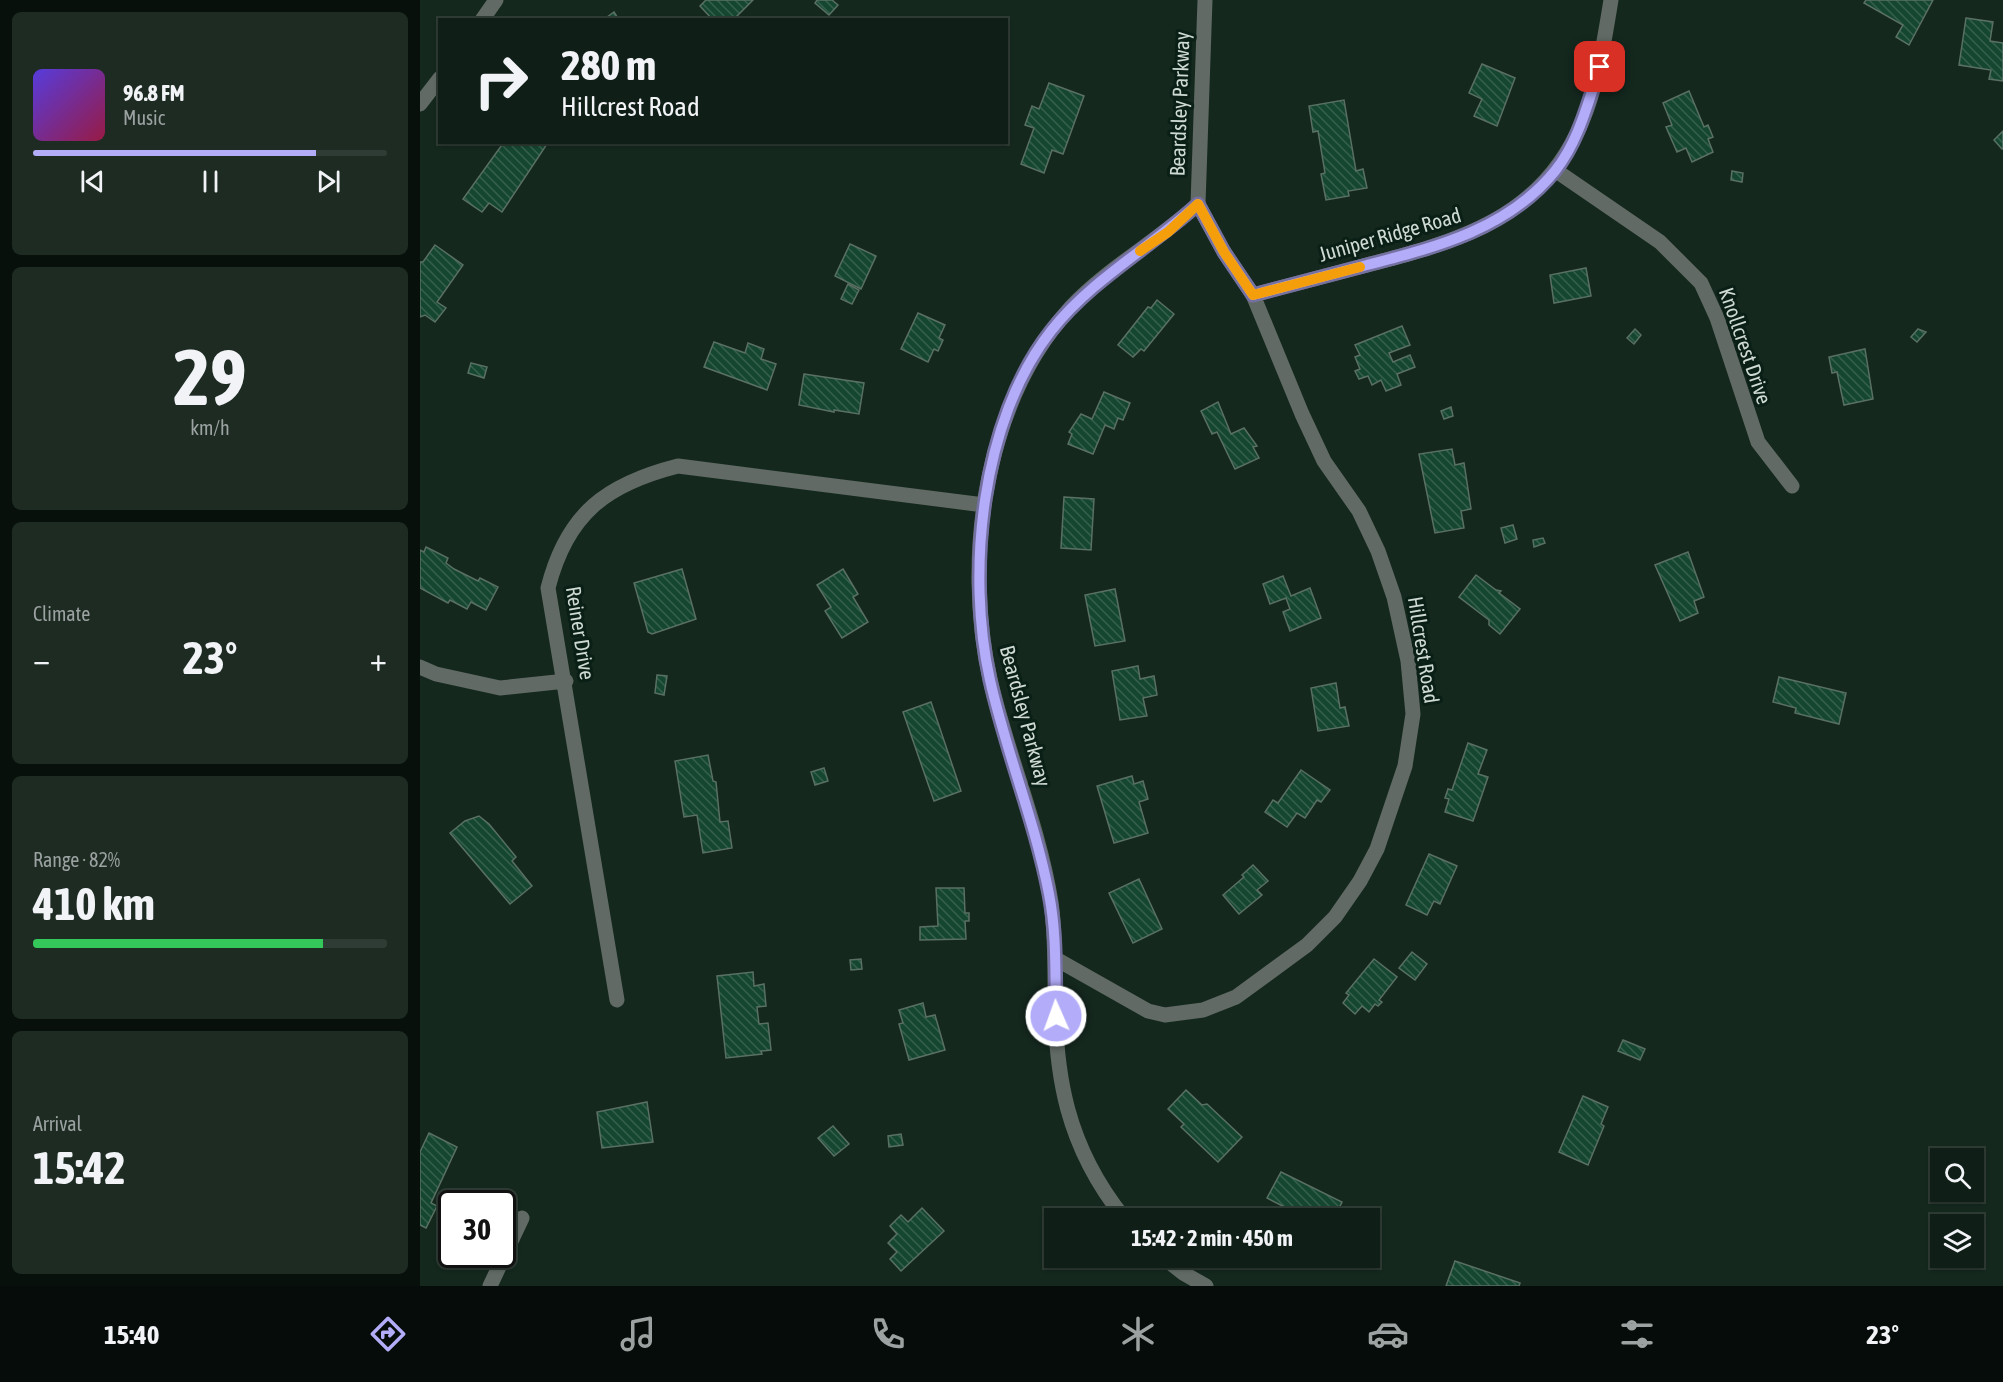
<!DOCTYPE html>
<meta charset="utf-8">
<style>
:root{--surface:#0f1e16;--page:#1d2b23;--text:#f1f3f6;--muted:#9ba2a1;--line:#2f3c35;--accent:#b3acf9}
body{margin:0;font-family:"Asap Condensed",sans-serif;background:var(--page);color:var(--text);height:100vh;display:flex;flex-direction:column;font-size:22px;white-space:nowrap}
*{box-sizing:border-box;margin:0}
p{font-size:20px;color:var(--muted)}
.icon{flex:none;width:33px;height:33px;fill:none;stroke:currentColor;stroke-width:2;stroke-linecap:round;stroke-linejoin:round}
.map{position:relative;flex:1;overflow:hidden}
.details{display:flex;flex-direction:column;gap:12px;padding:12px;background:#08100c;width:420px}
.details>*{flex:none}
.guide{position:absolute;left:18px;top:18px;width:570px;height:126px;border-radius:0px;box-shadow:0 2px 4px #0004,0 0 0 2px var(--line);background:#0f1e16;color:var(--text);overflow:hidden}
.controls{position:absolute;left:1510px;top:1148px;display:grid;gap:12px}
.controls a{display:grid;place-items:center;width:54px;height:54px;border-radius:0px;background:var(--surface);box-shadow:0 2px 4px #0004,0 0 0 2px var(--line);font-size:30px}
.speed{position:absolute;left:18px;top:1190px;display:flex;gap:12px;font-size:30px;font-weight:700;text-align:center}
.speed>*{display:grid;place-content:center;width:78px;height:78px;border-radius:50%;background:var(--surface);box-shadow:0 2px 4px #0004,0 0 0 2px var(--line);line-height:1}
.speed .limit{border:3px solid #111;border-radius:9px;background:#fff;color:#111}
.pin{position:absolute;display:grid;place-items:center;width:51px;height:51px;color:#fff;margin:-26px;border-radius:12px;box-shadow:0 3px 9px #0006}
.me{position:absolute;width:66px;margin:-33px;rotate:358deg;stroke-linejoin:round;filter:drop-shadow(0 0 4px #0008)}
.turn{display:flex;align-items:center;gap:21px;height:126px;padding:0 24px;font-size:27px}
.turn .icon{width:78px;height:78px;stroke-width:2.5}
.turn b{display:block;font-size:42px;line-height:51px}
.big{font-size:45px;font-weight:700;line-height:1.1}
.details .tile{flex:1;display:flex;flex-direction:column;justify-content:center;gap:9px;min-width:0;padding:0 21px;border-radius:9px;background:var(--page)}
.details .dial{align-items:center;gap:0}
.dial b{font-size:78px;line-height:1}
.song{display:flex;align-items:center;gap:18px}
.cover{width:72px;height:72px;border-radius:9px;background:linear-gradient(135deg,hsl(250 70% 55%),hsl(340 70% 35%))}
.played{height:6px;border-radius:3px;background:linear-gradient(90deg,var(--accent) 80%,var(--line) 80%)}
.keys{display:flex;justify-content:space-around;direction:ltr}
.heat{display:flex;justify-content:space-between;align-items:center;font-size:33px;direction:ltr}
.charge{height:9px;border-radius:4px;background:linear-gradient(90deg,#34c759 82%,var(--line) 0)}
.trip{position:absolute;left:624px;top:1208px;width:336px;height:60px;border-radius:0px;background:var(--surface);box-shadow:0 2px 4px #0004,0 0 0 2px var(--line);font-weight:700;line-height:60px;text-align:center}
.tabs{display:flex;height:96px;justify-content:space-around;align-items:center;background:#060c09;color:var(--muted)}
.tabs .icon{width:42px;height:42px}
.tabs .active{color:var(--accent)}
.tabs b{font-size:27px;color:var(--text)}
main{display:flex;flex:1;min-height:0}
.map>svg:first-child{display:block}
</style>
<main>
<section class="details">
<div class="tile">
<div class="song"><i class="cover"></i><div><b>96.8 FM</b><p>Music</p></div></div>
<div class="played"></div>
<div class="keys"><svg class="icon" aria-label="previous" viewBox="0 0 24 24"><path d="M18 5L8 12l10 7zM5 5v14"/></svg><svg class="icon" aria-label="pause" viewBox="0 0 24 24"><path d="M8 5v14M16 5v14"/></svg><svg class="icon" aria-label="next" viewBox="0 0 24 24"><path d="M6 5l10 7-10 7zM19 5v14"/></svg></div>
</div>
<div class="tile dial"><b>29</b><p>km/h</p></div>
<div class="tile"><p>Climate</p>
<div class="heat"><a>−</a><b class="big">23°</b><a>+</a></div>
</div>
<div class="tile"><p>Range · 82%</p><b class="big">410 km</b><div class="charge"></div></div>
<div class="tile"><p>Arrival</p><b class="big">15:42</b></div>
</section>
<div class="map">
<svg width="1583" height="1286" viewBox="0 0 1583 1286">
<defs>
<pattern id="building-back-hatch" width="6" height="6" patternUnits="userSpaceOnUse" patternTransform="scale(1.5)"><rect width="6" height="6" fill="#154630"/><path d="M-1 5l2 2M0 0l6 6M5-1l2 2" fill="none" stroke="#36604d"/></pattern>
</defs>
<rect width="100%" height="100%" fill="#14281e"/>
<g fill="url(#building-back-hatch)" stroke="#5a7064" stroke-width="1.5">
<polygon points="286,0 333,0 313,20 293,20 280,6"/>
<polygon points="397,0 412,0 418,5 409,15 395,3"/>
<polygon points="1446,0 1513,0 1489,45 1476,37 1483,25 1444,3"/>
<polygon points="194,12 199,20 183,20"/>
<polygon points="1546,18 1573,22 1570,41 1583,43 1583,81 1569,79 1571,70 1539,65"/>
<polygon points="1062,64 1095,78 1077,126 1054,116 1062,99 1049,93"/>
<polygon points="629,83 664,96 643,154 632,150 624,173 601,164 614,128 605,125 612,106 619,109"/>
<polygon points="1269,91 1284,127 1288,125 1293,137 1288,139 1293,152 1272,162 1266,148 1257,152 1246,127 1252,125 1243,103"/>
<polygon points="924,100 936,171 943,169 947,188 928,191 929,196 906,200 901,174 905,173 898,131 893,132 889,106"/>
<polygon points="1583,131 1583,149 1582,149 1574,140"/>
<polygon points="84,142 127,144 82,212 69,203 62,212 43,199"/>
<polygon points="1312,171 1323,173 1322,182 1311,180"/>
<polygon points="430,244 456,256 441,289 415,276"/>
<polygon points="15,245 43,265 17,302 26,308 15,322 5,315 0,317 0,262 3,262"/>
<polygon points="1166,268 1171,296 1134,303 1130,275"/>
<polygon points="428,284 439,290 432,304 421,299"/>
<polygon points="737,300 754,314 724,351 721,349 713,357 698,345 728,307 731,308"/>
<polygon points="498,313 525,325 519,338 523,340 518,351 514,349 508,362 481,349"/>
<polygon points="982,326 990,345 969,353 973,362 990,355 995,367 977,374 981,385 966,391 961,380 952,385 948,376 939,379 935,371 940,369 935,357 940,355 935,345"/>
<polygon points="1215,329 1221,335 1214,344 1207,338"/>
<polygon points="1498,329 1506,332 1497,342 1491,337"/>
<polygon points="294,342 325,353 328,343 344,349 341,359 356,364 347,390 284,367"/>
<polygon points="1445,349 1453,399 1424,405 1417,372 1412,373 1409,357"/>
<polygon points="51,363 67,367 64,378 48,373"/>
<polygon points="384,374 444,383 439,414 414,410 414,412 379,405"/>
<polygon points="684,392 710,403 703,420 698,418 694,429 685,425 673,454 648,444 652,434 649,432 661,414 672,419"/>
<polygon points="798,402 811,434 824,428 837,446 833,447 839,458 815,469 797,432 792,434 781,411"/>
<polygon points="1031,407 1033,416 1024,419 1021,411"/>
<polygon points="1032,449 1035,465 1044,463 1051,509 1041,511 1044,528 1015,533 999,454"/>
<polygon points="644,497 674,499 671,550 641,548"/>
<polygon points="1093,525 1097,539 1085,543 1081,528"/>
<polygon points="1123,538 1125,543 1114,547 1113,540"/>
<polygon points="6,547 28,558 26,563 34,569 58,581 60,578 78,587 66,610 51,602 47,609 30,600 28,603 0,588 0,550 4,552"/>
<polygon points="1268,552 1284,597 1274,601 1278,613 1260,621 1235,565"/>
<polygon points="262,569 276,619 232,634 228,632 214,583"/>
<polygon points="423,569 438,594 433,597 448,622 422,638 405,611 411,607 397,585"/>
<polygon points="1056,575 1076,590 1081,591 1079,593 1100,609 1080,634 1069,625 1069,620 1039,597"/>
<polygon points="863,576 871,596 890,588 901,618 870,631 863,612 870,609 866,598 850,604 843,584"/>
<polygon points="695,589 705,641 675,646 665,595"/>
<polygon points="718,666 720,679 734,676 737,695 723,698 727,716 700,720 692,671"/>
<polygon points="237,675 247,676 244,695 235,693"/>
<polygon points="1359,677 1426,693 1419,724 1375,713 1376,708 1353,702"/>
<polygon points="916,683 920,708 925,707 929,726 898,731 891,688"/>
<polygon points="511,702 541,791 514,801 483,712"/>
<polygon points="1048,743 1067,750 1058,774 1068,777 1053,821 1025,812 1029,799 1025,798 1028,789 1032,790"/>
<polygon points="288,755 293,781 296,782 300,822 308,821 312,848 283,853 277,815 264,817 255,761"/>
<polygon points="404,768 408,781 395,785 391,772"/>
<polygon points="881,770 910,790 901,802 897,800 885,818 877,813 867,827 845,812 853,800 858,803"/>
<polygon points="712,776 714,784 723,781 728,799 719,802 728,833 694,843 677,786"/>
<polygon points="59,816 69,824 96,857 92,861 112,886 90,904 30,833 45,821"/>
<polygon points="1009,854 1037,866 1020,904 1014,901 1007,915 986,905"/>
<polygon points="833,865 848,881 837,890 842,895 819,914 803,895 824,877 822,875"/>
<polygon points="719,879 742,929 713,943 689,893"/>
<polygon points="516,888 544,888 545,913 549,913 549,921 545,921 546,939 500,940 500,927 518,926"/>
<polygon points="992,952 1007,964 995,980 979,968"/>
<polygon points="441,959 442,969 431,970 430,960"/>
<polygon points="954,959 977,977 959,1000 962,1002 958,1006 955,1004 949,1012 942,1006 935,1014 923,1003 929,995 926,993"/>
<polygon points="333,972 334,986 344,984 346,1006 337,1007 339,1024 348,1023 351,1050 341,1051 342,1054 306,1058 297,976"/>
<polygon points="503,1003 506,1017 515,1015 525,1050 489,1060 479,1024 483,1023 479,1010"/>
<polygon points="1203,1040 1225,1049 1220,1060 1198,1051"/>
<polygon points="766,1090 782,1105 787,1104 822,1137 798,1162 761,1127 764,1124 748,1109"/>
<polygon points="1163,1096 1188,1107 1181,1124 1184,1126 1168,1165 1139,1152"/>
<polygon points="227,1102 233,1142 182,1148 177,1112"/>
<polygon points="413,1126 429,1144 414,1156 398,1138"/>
<polygon points="9,1133 37,1147 11,1203 17,1206 6,1228 0,1225 0,1152"/>
<polygon points="481,1134 483,1145 469,1147 468,1136"/>
<polygon points="861,1172 922,1202 914,1218 886,1218 847,1198"/>
<polygon points="502,1208 524,1231 481,1271 470,1259 477,1252 468,1243 477,1234 470,1226 481,1215 488,1222"/>
<polygon points="1035,1261 1100,1283 1099,1286 1026,1286"/>
</g>
<g fill="none" stroke-linecap="round" stroke-linejoin="round">
<g stroke="#616a65" stroke-width="15">
<polyline points="62,20 76,0"/>
<polyline points="0,104 20,78"/>
<polyline points="1135,170 1240,242 1281,283 1297,318 1338,442 1372,486"/>
<path d="M833,295C871,285 909,275 947,265C1037,242 1122,218 1161,124C1178,84 1184,42 1191,0"/>
<polyline points="0,667 16,674 80,688 146,681"/>
<polyline points="636,959 728,1011 745,1015 783,1010 816,997 887,945 915,917 940,881 957,849 985,766 993,714 988,661 974,597 958,551 939,511 904,461 882,414 833,295 804,252 778,204"/>
<path d="M197,1000L128,588C147,513 187,484 258,466L564,505"/>
<path d="M704,1218C647,1147 634,1076 635,986C635,958 635,931 631,902C619,826 587,754 570,679C543,557 564,402 651,307C689,267 738,241 778,204L785,0"/>
<polyline points="743,1257 763,1273 786,1286"/>
<polyline points="70,1286 102,1218"/>
</g>
</g>
<g fill="none" stroke-linecap="round" stroke-linejoin="round">
<defs>
<path id="route" d="M636,1016C635,975 637,935 629,894C615,821 586,752 570,680C546,573 561,420 631,331C672,279 730,248 778,204L804,252L833,295C871,285 909,275 947,265C1016,247 1088,229 1135,171C1159,141 1168,102 1180,67"/>
</defs>
<use href="#route" stroke="#7470a2" stroke-width="15"/>
<use href="#route" stroke="#b3acf9" stroke-width="10"/>
<polyline stroke="#f59e0b" stroke-width="10" points="720,251 748,232 778,204 804,252 833,295 940,267"/>
</g>
<g text-anchor="middle" stroke-width="6" stroke-linejoin="round" paint-order="stroke">
<g font-size="21" fill="#cedad3" stroke="#0a1f15">
<text transform="translate(760 104) rotate(-88)" y="7">Beardsley Parkway</text>
<text transform="translate(970 235) rotate(-16)" y="7">Juniper Ridge Road</text>
<text transform="translate(1325 346) rotate(71)" y="7">Knollcrest Drive</text>
<text transform="translate(160 633) rotate(81)" y="7">Reiner Drive</text>
<text transform="translate(1003 650) rotate(81)" y="7">Hillcrest Road</text>
<text transform="translate(605 716) rotate(75)" y="7">Beardsley Parkway</text>
</g>
</g>
</svg>
<div class="controls">
<a><svg class="icon" aria-label="search" viewBox="0 0 24 24"><circle cx="10" cy="10" r="6"/><path d="M15 15l6 6"/></svg></a>
<a><svg class="icon" aria-label="layers" viewBox="0 0 24 24"><path d="M12 4l9 5-9 5-9-5zM3 14l9 5 9-5"/></svg></a>
</div>
<div class="speed"><div class="limit">30</div></div>
<div class="pin" style="left:1180px;top:67px;background:#d93025"><svg class="icon" aria-label="arrive" viewBox="0 0 24 24"><path d="M6 21V4h12l-3 4 3 4H6"/></svg></div>
<svg class="me" style="left:636px;top:1016px" viewBox="-20 -20 40 40"><circle r="17" fill="#b3acf9" stroke="#fff" stroke-width="3"/><path d="M0-11L8 9 0 5-8 9z" fill="#fff"/></svg>
<div class="trip">15:42 · 2 min · 450 m</div>
<div class="guide">
<div class="turn"><svg class="icon" aria-label="right" viewBox="0 0 24 24"><path d="M7 20v-9h11M14 6l5 5-5 5"/></svg><div><b>280 m</b>Hillcrest Road</div></div>
</div>
</div>
</main>
<nav class="tabs">
<b>15:40</b>
<svg class="icon active" aria-label="directions" viewBox="0 0 24 24"><path d="M12 3l9 9-9 9-9-9zM9 14v-3h6M13 9l2 2-2 2"/></svg>
<svg class="icon" aria-label="music" viewBox="0 0 24 24"><path d="M9 18V5l10-2v13"/><circle cx="6" cy="18" r="3"/><circle cx="16" cy="16" r="3"/></svg>
<svg class="icon" aria-label="phone" viewBox="0 0 24 24"><path d="M5 4h4l2 5-3 2q2 4 5 5l2-3 5 2v4C11 20 4 13 5 4z"/></svg>
<svg class="icon" aria-label="climate" viewBox="0 0 24 24"><path d="M12 3v18M4 7l16 10M4 17L20 7"/></svg>
<svg class="icon" aria-label="car" viewBox="0 0 24 24"><path d="M5 17H2v-5l4-1 3-4h7l3 4 3 1v5h-3M9 17h6M6 11h13"/><circle cx="7" cy="17" r="2"/><circle cx="17" cy="17" r="2"/></svg>
<svg class="icon" aria-label="filters" viewBox="0 0 24 24"><path d="M4 7h16M4 17h16"/><circle cx="9" cy="7" r="2"/><circle cx="15" cy="17" r="2"/></svg>
<b>23°</b>
</nav>
